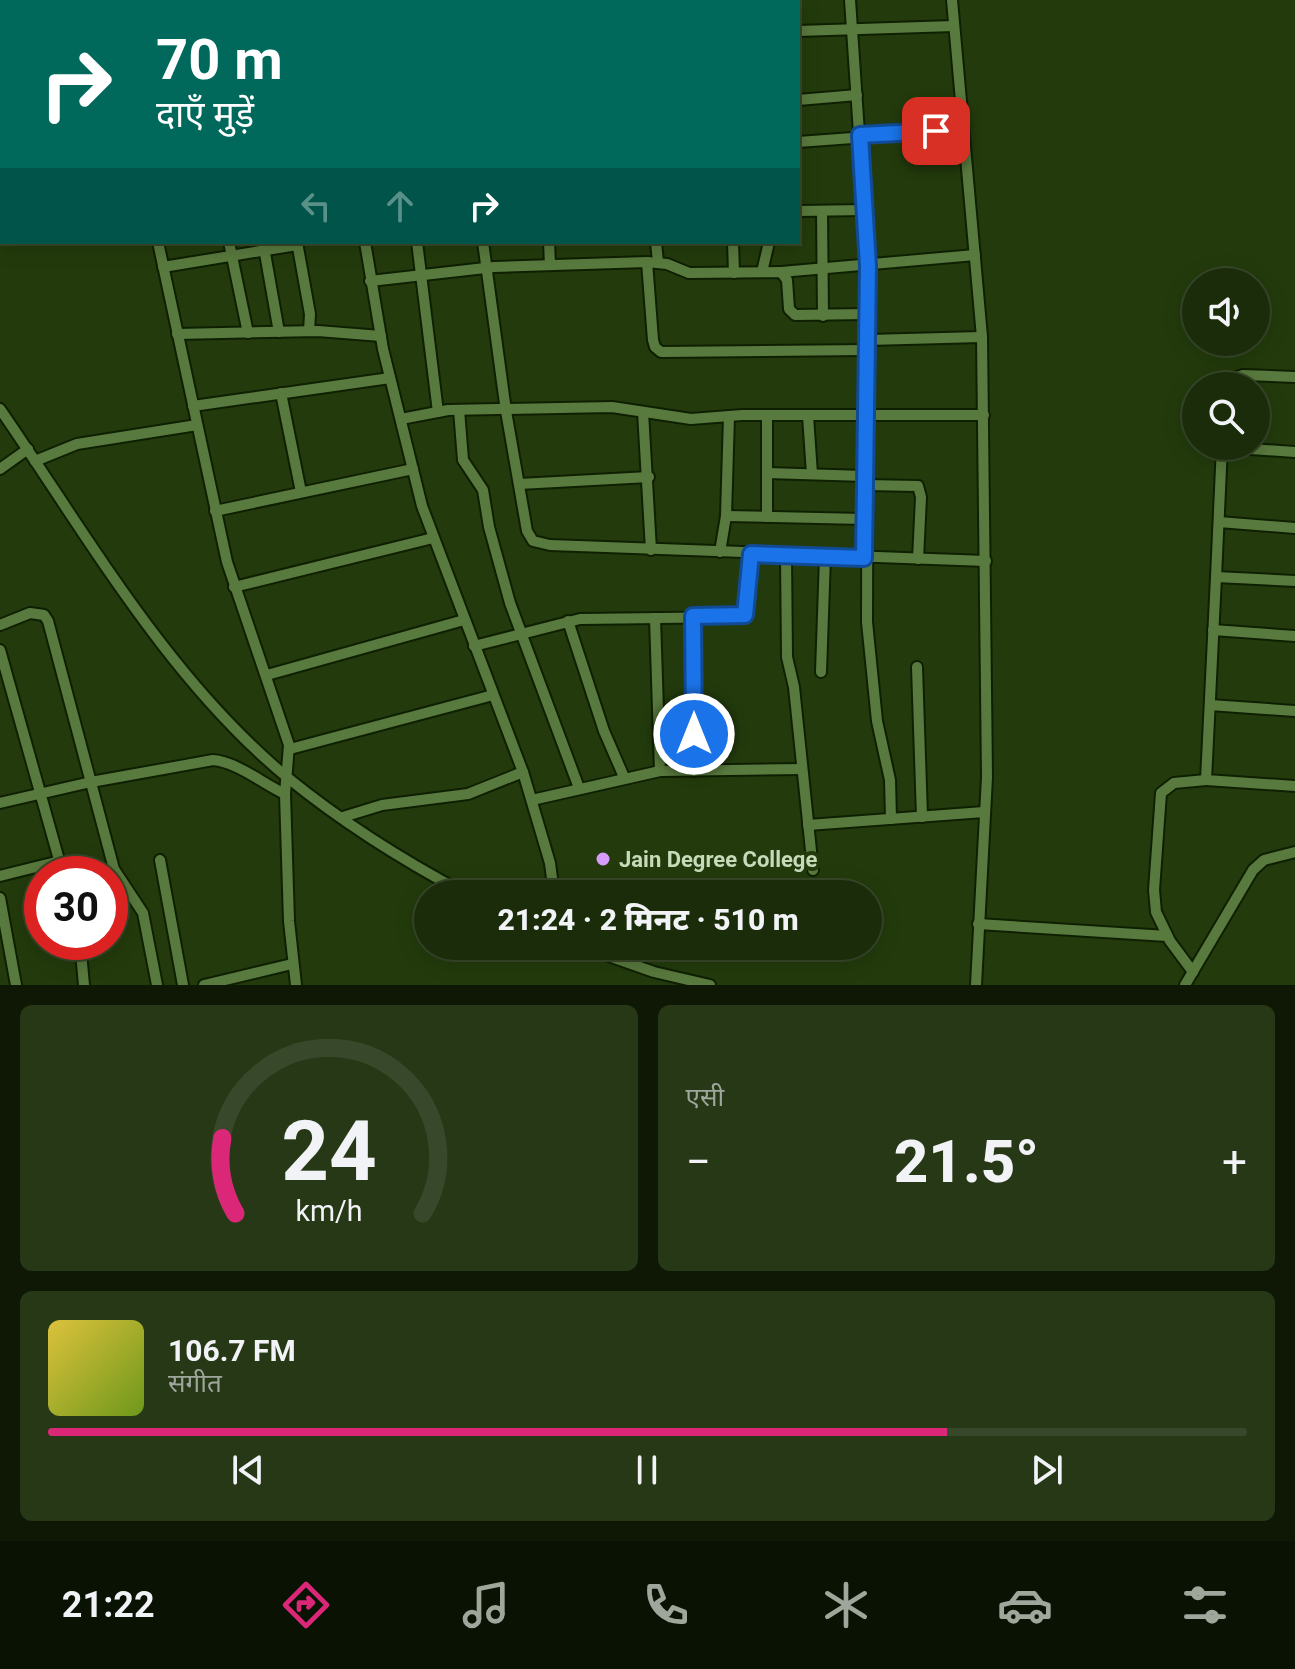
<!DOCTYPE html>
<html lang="hi">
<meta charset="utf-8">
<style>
:root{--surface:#1a2c09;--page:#273817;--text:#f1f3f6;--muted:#9fa79c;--line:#38482a;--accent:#db2777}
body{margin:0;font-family:Roboto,"Noto Sans Devanagari",sans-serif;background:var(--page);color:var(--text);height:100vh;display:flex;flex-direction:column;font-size:30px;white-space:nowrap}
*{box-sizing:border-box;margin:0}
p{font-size:26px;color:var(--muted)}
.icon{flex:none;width:44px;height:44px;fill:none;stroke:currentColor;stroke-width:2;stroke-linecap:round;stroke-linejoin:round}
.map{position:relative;height:985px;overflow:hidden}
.sheet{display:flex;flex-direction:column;gap:20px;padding:20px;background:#0e1805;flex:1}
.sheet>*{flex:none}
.guide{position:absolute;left:0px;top:0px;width:800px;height:244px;box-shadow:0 4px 20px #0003,0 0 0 2px var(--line);background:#00695c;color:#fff;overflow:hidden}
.buttons{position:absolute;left:1182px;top:268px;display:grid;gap:16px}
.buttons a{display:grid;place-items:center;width:88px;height:88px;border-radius:50%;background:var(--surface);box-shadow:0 4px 20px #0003,0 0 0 2px var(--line);font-size:40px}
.speed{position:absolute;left:24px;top:856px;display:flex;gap:16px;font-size:40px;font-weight:700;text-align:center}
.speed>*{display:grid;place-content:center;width:104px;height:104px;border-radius:50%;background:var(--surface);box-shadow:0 4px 20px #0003,0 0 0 2px var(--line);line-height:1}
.speed .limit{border:12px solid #d22;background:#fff;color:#111}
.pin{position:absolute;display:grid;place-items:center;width:68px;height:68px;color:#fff;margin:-34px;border-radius:16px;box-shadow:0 4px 12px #0006}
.me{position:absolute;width:88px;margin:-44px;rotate:0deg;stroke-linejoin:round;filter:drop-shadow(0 0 6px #0008)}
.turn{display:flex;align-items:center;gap:28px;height:168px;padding:0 24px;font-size:36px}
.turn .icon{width:104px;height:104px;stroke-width:2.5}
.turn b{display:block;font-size:56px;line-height:68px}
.lanes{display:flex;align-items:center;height:76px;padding:0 24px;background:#0003;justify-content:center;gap:40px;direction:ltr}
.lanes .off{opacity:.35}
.big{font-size:60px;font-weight:800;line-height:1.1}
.sheet .tile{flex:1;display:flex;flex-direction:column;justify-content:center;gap:12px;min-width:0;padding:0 28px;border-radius:12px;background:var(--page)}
.sheet .dial{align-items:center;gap:0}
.dial svg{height:208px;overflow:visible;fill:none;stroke:var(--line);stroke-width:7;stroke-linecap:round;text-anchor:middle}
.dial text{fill:var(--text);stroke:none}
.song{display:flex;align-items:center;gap:24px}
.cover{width:96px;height:96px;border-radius:12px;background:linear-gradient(135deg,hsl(50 70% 55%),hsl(80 70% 35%))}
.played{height:8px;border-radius:4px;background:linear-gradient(90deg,var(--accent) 75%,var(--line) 75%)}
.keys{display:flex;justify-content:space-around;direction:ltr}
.heat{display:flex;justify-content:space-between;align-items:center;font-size:44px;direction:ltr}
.sheet .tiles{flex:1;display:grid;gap:20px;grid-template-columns:1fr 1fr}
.tile:last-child{grid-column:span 2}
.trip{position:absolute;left:414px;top:880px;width:468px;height:80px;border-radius:40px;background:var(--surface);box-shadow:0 4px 20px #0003,0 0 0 2px var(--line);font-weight:800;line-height:80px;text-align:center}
.tabs{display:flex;height:128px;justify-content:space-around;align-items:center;background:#0a1204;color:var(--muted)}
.tabs .icon{width:56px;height:56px}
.tabs .active{color:var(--accent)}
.tabs b{font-size:36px;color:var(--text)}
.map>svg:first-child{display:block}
</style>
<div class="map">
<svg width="1295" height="985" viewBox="0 0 1295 985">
<rect width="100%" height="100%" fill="#233b0c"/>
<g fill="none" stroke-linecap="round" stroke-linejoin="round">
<defs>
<g id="minor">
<polyline points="113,0 113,2"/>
<polyline points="333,0 334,2"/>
<polyline points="850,0 868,266 867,622 877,721 890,780 891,819"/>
<polyline points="952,0 982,337 987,777 976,985"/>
<polyline points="178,2 201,0"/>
<polyline points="798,31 954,26"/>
<polyline points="0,40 2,39"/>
<polyline points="0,88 2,87"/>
<polyline points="798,100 857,95"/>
<polyline points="0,134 2,133"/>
<polyline points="798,142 962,130"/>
<polyline points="798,211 865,210"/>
<polyline points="822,211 823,316"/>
<polyline points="158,242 227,562 289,745 285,794 289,921 296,985"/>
<polyline points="229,242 248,333"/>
<polyline points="263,242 279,332"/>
<polyline points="297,242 310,314 309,331"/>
<polyline points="365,242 383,349 422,506 523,772 550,863 554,894"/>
<polyline points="417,242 438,412"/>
<polyline points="483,242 506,411 527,531 533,541 550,545 986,561"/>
<polyline points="549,242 550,265"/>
<polyline points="656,242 658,262"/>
<polyline points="733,242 734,273"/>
<polyline points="647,262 653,340 655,347 661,352 868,350"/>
<polyline points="163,267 297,245"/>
<polyline points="762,272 769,242"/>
<polyline points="781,272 975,255"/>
<polyline points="370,281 494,267 647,262 667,264 689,273 781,272 787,280 789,309 795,315 868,314"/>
<polyline points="177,334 318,331 381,336"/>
<polyline points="868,340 982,337"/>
<polyline points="1230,386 1234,378 1243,375 1295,377"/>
<polyline points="281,393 301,492"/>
<polyline points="193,406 390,378"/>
<path d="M0,409C87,535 168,679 288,778C342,822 404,861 466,894"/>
<polyline points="459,410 463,460 483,490 489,527 510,603 579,788"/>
<polyline points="643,412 651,550"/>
<polyline points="808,416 812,474"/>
<polyline points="401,419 448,410 612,407 691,419 742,415 984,415"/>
<polyline points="1222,446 1216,577 1295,581"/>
<polyline points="1222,447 1295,452"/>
<polyline points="35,461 77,444 197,425"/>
<polyline points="0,469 28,449"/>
<polyline points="767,473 865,476"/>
<polyline points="519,484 649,477"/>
<polyline points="865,485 918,486 921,497 918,559"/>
<polyline points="215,511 413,469"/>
<polyline points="726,516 864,519"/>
<polyline points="767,517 767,415"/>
<polyline points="1219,522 1295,528"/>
<polyline points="720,552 726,516 729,416"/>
<polyline points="786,555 787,657 794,687 813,870"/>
<polyline points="1216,577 1206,780 1295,786"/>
<polyline points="234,587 433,538"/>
<polyline points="693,616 694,771"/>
<polyline points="655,618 660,771"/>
<polyline points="568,621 604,731 624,777"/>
<polyline points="0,625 30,613 44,615 48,621 114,869 143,913 157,985"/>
<polyline points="1213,630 1295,636"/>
<polyline points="474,646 580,619 741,617 748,612 751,554"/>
<polyline points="0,650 63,874"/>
<polyline points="917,667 922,817"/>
<polyline points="821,672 825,557"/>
<polyline points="267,675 464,620"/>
<polyline points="1210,705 1295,711"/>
<polyline points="290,749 493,695"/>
<polyline points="532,800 660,771 802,769"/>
<path d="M0,803L91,782L213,760C237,762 262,783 285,794"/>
<polyline points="343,817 382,805 468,794 523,772"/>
<polyline points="808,825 984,812"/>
<polyline points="160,860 183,985"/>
<polyline points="0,876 60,861"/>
<polyline points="0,898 16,985"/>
<polyline points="978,924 1167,936"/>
<polyline points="80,942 84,985"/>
<polyline points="580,946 654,972 710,985"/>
<polyline points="1193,972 1170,941 1156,912 1154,890 1161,793 1174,783 1206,780"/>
<polyline points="204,985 292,964"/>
<polyline points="1185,985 1253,870 1264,860 1295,852"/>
</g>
</defs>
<use href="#minor" stroke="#0f2002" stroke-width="14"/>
<use href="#minor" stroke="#597a3e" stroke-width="10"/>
</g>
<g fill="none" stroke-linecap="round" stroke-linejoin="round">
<defs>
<polyline id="route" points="694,734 693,616 745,615 751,554 864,558 868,266 860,135 936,131"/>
</defs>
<use href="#route" stroke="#114b97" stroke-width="20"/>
<use href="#route" stroke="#1a73e8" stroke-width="14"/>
</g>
<circle fill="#d79bf9" stroke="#233b0c" stroke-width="3" cx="603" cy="859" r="8"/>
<g text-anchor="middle" stroke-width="8" stroke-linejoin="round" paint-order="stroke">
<g font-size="22" font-weight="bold" fill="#c7dbbb" stroke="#233b0c" text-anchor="start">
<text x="619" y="867">Jain Degree College</text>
</g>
</g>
</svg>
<div class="buttons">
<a><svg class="icon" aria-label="sound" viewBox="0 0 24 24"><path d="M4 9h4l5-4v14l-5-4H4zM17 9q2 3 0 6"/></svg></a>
<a><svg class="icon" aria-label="search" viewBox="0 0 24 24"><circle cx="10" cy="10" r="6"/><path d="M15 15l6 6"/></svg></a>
</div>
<div class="speed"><div class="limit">30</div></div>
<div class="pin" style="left:936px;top:131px;background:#d93025"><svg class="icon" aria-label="arrive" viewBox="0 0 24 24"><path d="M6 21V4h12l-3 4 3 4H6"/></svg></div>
<svg class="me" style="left:694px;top:734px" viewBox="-20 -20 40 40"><circle r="17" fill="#1a73e8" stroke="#fff" stroke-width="3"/><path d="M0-11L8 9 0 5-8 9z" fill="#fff"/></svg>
<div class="trip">21:24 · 2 मिनट · 510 m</div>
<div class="guide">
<div class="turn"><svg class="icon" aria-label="right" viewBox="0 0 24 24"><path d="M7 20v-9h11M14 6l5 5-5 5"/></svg><div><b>70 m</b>दाएँ मुड़ें</div></div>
<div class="lanes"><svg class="icon off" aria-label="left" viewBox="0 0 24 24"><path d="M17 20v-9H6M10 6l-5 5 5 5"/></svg><svg class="icon off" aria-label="ahead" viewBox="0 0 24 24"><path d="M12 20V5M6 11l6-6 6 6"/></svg><svg class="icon" aria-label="right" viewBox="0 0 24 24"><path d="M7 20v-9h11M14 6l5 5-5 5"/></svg></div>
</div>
</div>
<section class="sheet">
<div class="tiles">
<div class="tile dial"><svg viewBox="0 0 100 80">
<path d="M14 69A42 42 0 1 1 86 69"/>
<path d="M14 69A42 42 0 0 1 9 40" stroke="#db2777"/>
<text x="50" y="56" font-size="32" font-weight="700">24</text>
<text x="50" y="72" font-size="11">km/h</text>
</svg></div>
<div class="tile"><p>एसी</p>
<div class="heat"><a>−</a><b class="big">21.5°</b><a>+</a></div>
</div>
<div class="tile">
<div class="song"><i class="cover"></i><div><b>106.7 FM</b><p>संगीत</p></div></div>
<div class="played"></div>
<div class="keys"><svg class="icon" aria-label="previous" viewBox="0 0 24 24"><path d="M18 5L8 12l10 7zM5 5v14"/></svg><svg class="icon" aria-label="pause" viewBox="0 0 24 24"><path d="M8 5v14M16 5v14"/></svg><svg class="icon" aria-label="next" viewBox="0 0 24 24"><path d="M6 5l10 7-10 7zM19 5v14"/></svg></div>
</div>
</div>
</section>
<nav class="tabs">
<b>21:22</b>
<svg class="icon active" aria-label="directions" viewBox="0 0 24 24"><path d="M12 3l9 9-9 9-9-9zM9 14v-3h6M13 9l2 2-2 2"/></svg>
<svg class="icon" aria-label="music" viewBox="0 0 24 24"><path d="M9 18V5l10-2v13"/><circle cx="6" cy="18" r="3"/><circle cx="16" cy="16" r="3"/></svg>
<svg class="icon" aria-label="phone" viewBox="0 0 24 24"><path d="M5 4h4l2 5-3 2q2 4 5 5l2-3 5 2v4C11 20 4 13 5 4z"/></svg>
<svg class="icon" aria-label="climate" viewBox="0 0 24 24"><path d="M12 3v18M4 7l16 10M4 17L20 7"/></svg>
<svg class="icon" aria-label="car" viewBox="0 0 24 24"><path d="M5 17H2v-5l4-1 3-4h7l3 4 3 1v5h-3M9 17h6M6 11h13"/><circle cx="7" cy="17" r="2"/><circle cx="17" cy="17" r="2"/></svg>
<svg class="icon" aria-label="filters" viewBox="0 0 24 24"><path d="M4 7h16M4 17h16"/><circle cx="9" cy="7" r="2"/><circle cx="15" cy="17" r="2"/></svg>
</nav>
